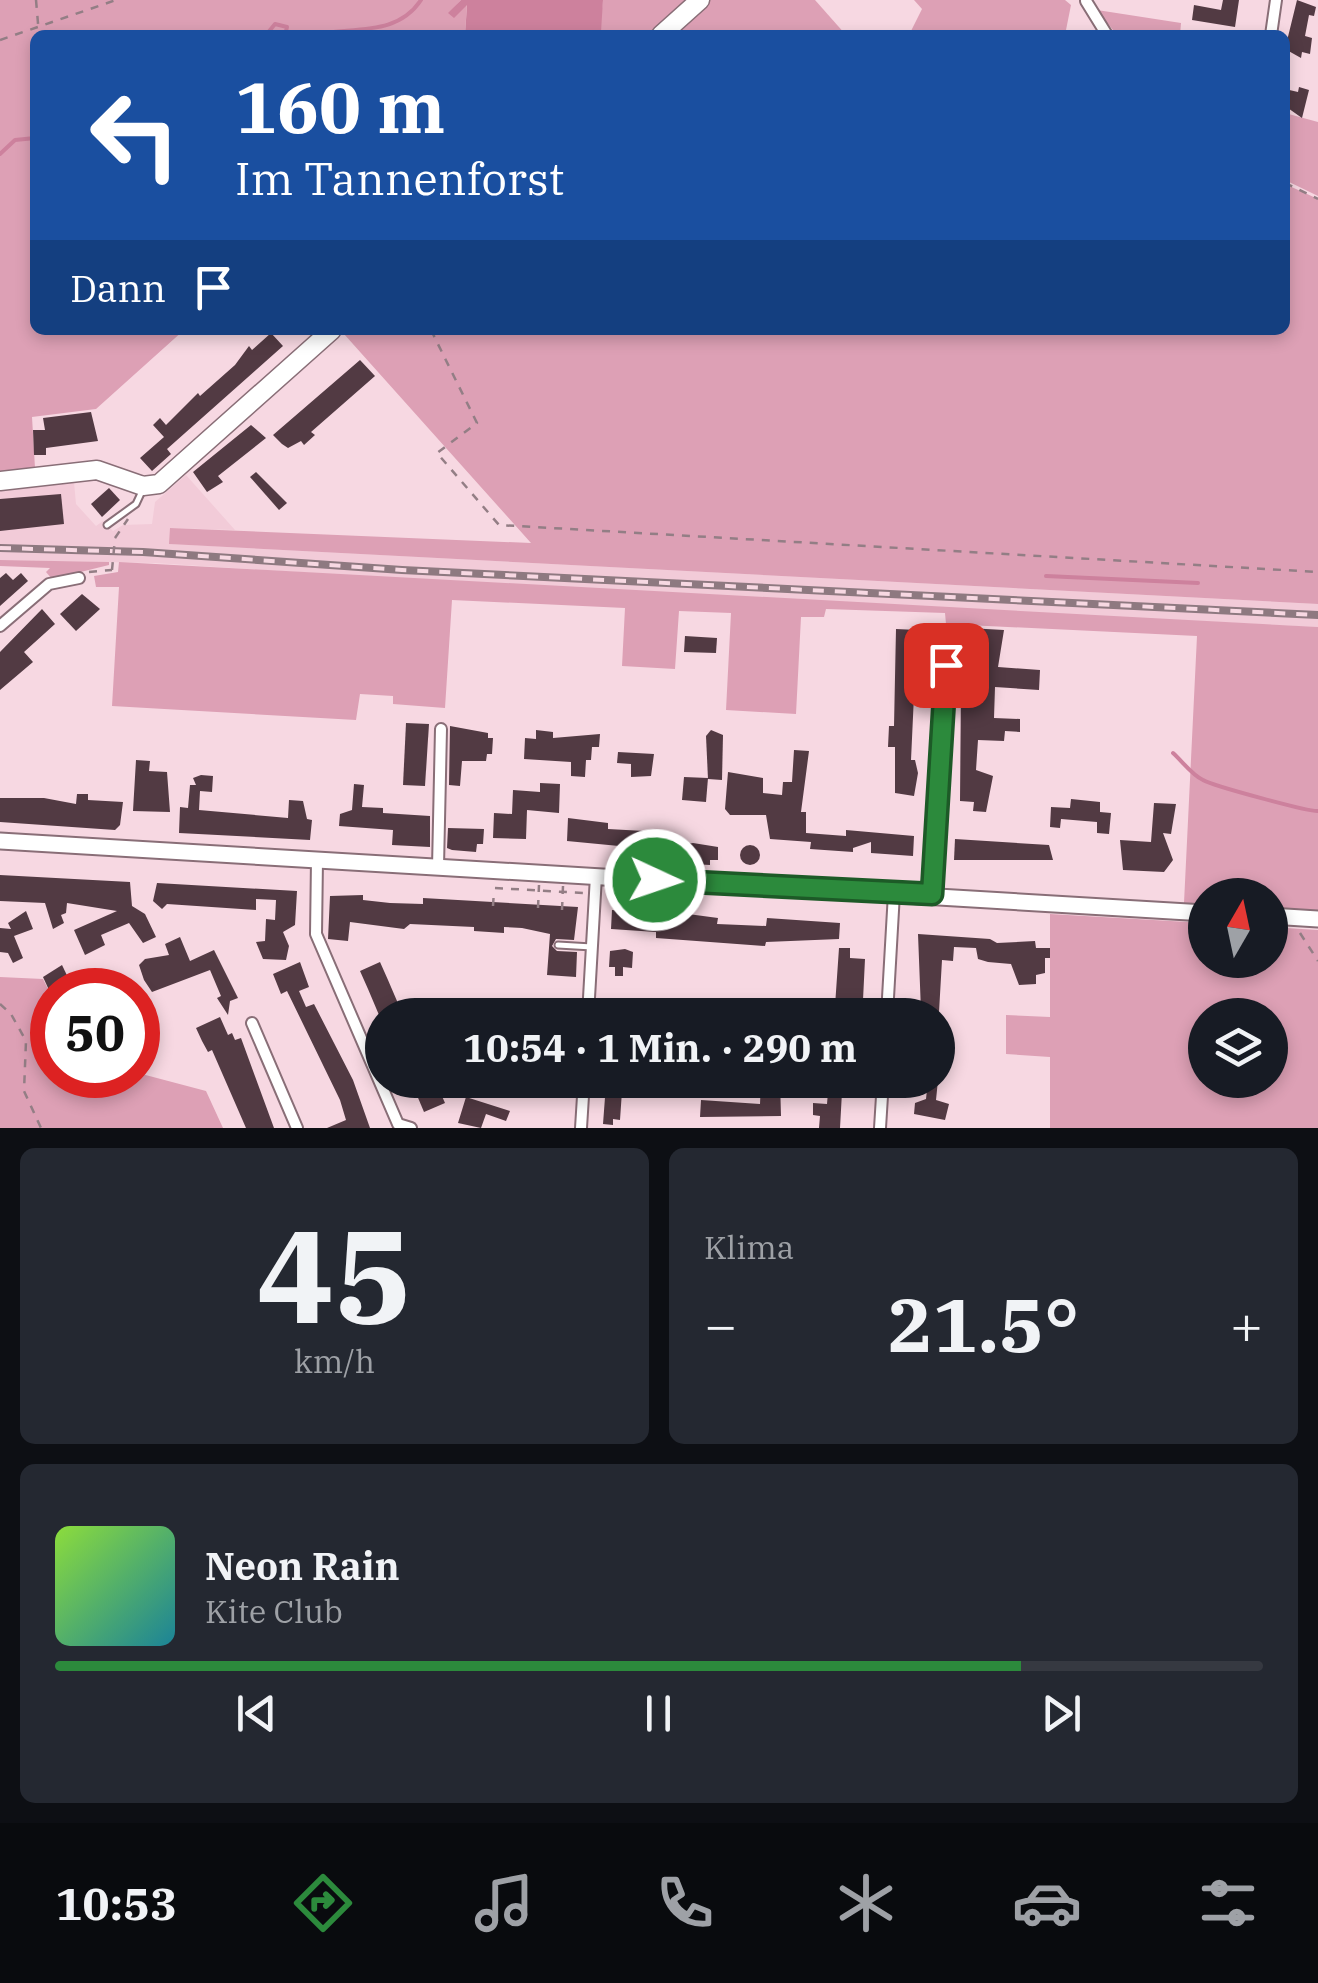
<!DOCTYPE html>
<html lang="de">
<meta charset="utf-8">
<style>
:root{--surface:#171b24;--page:#242831;--text:#f1f3f6;--muted:#9ea1a6;--line:#363941;--accent:#2c8a3c}
body{margin:0;font-family:"IBM Plex Serif",serif;background:var(--page);color:var(--text);height:100vh;display:flex;flex-direction:column;font-size:38px;white-space:nowrap}
*{box-sizing:border-box;margin:0}
p{font-size:32px;color:var(--muted)}
.icon{flex:none;width:55px;height:55px;fill:none;stroke:currentColor;stroke-width:2;stroke-linecap:round;stroke-linejoin:round}
.map{position:relative;height:1128px;overflow:hidden}
.drawer{display:flex;flex-direction:column;gap:20px;padding:20px;background:#0d0f14;flex:1}
.drawer>*{flex:none}
.banner{position:absolute;left:30px;top:30px;width:1260px;height:305px;border-radius:15px;box-shadow:0 5px 15px #0003;background:#1a4fa0;color:#fff;overflow:hidden}
.needle{width:65px;rotate:9deg}
.controls{position:absolute;left:1188px;top:878px;display:grid;gap:20px}
.controls a{display:grid;place-items:center;width:100px;height:100px;border-radius:50%;background:var(--surface);box-shadow:0 5px 15px #0003;font-size:50px}
.speed{position:absolute;left:30px;top:968px;display:flex;gap:20px;font-size:50px;font-weight:700;text-align:center}
.speed>*{display:grid;place-content:center;width:130px;height:130px;border-radius:50%;background:var(--surface);box-shadow:0 5px 15px #0003;line-height:1}
.speed .limit{border:15px solid #d22;background:#fff;color:#111}
.pin{position:absolute;display:grid;place-items:center;width:85px;height:85px;color:#fff;margin:-42px;border-radius:20px;box-shadow:0 5px 15px #0006}
.me{position:absolute;width:110px;margin:-55px;rotate:93deg;stroke-linejoin:round;filter:drop-shadow(0 0 8px #0008)}
.turn{display:flex;align-items:center;gap:35px;height:210px;padding:0 40px;font-size:45px}
.turn .icon{width:130px;height:130px;stroke-width:2.5}
.turn b{display:block;font-size:70px;line-height:85px}
.then{display:flex;align-items:center;height:95px;padding:0 40px;background:#0003;gap:20px;font-size:38px}
.big{font-size:75px;font-weight:800;line-height:1.1}
.drawer .widget{flex:1;display:flex;flex-direction:column;justify-content:center;gap:15px;min-width:0;padding:0 35px;border-radius:15px;background:var(--page)}
.drawer .dial{align-items:center;gap:0}
.dial b{font-size:130px;line-height:1}
.song{display:flex;align-items:center;gap:30px}
.cover{width:120px;height:120px;border-radius:15px;background:linear-gradient(135deg,hsl(90 70% 55%),hsl(190 70% 35%))}
.played{height:10px;border-radius:5px;background:linear-gradient(90deg,var(--accent) 80%,var(--line) 80%)}
.keys{display:flex;justify-content:space-around;direction:ltr}
.heat{display:flex;justify-content:space-between;align-items:center;font-size:55px;direction:ltr}
.drawer .tiles{flex:1;display:grid;gap:20px;grid-template-columns:1fr 1fr}
.widget:last-child{grid-column:span 2}
.trip{position:absolute;left:365px;top:998px;width:590px;height:100px;border-radius:50px;background:var(--surface);box-shadow:0 5px 15px #0003;font-weight:800;line-height:100px;text-align:center}
.dock{display:flex;height:160px;justify-content:space-around;align-items:center;background:#090b0e;color:var(--muted)}
.dock .icon{width:70px;height:70px}
.dock .active{color:var(--accent)}
.dock b{font-size:45px;color:var(--text)}
.map>svg:first-child{display:block}
</style>
<div class="map">
<svg width="1318" height="1128" viewBox="0 0 1318 1128">
<rect width="100%" height="100%" fill="#f7d8e2"/>
<polygon fill="#f2cbd8" points="186,475 235,530 170,528 170,544 1318,604 1318,627 642,594 155,563 0,560 0,489 74,482 76,504 96,526 103,521 113,531 123,525 152,524 155,502"/>
<g fill="#dda0b5" fill-rule="evenodd">
<polygon points="0,0 461,0 449,13 467,3 465,35 35,35 35,330 184,330 96,409 32,417 35,468 0,472"/>
<polygon points="603,0 686,0 647,35 599,35"/>
<polygon points="708,0 815,0 846,35 674,35"/>
<polygon points="914,0 1065,0 1071,5 1065,35 909,35 922,9"/>
<polygon points="1097,10 1181,23 1180,35 1117,35"/>
<polygon points="1285,113 1318,122 1318,196 1285,180"/>
<polygon points="1285,184 1318,199 1318,604 169,544 170,528 531,543 344,334 348,330 1285,330"/>
<polygon points="0,560 109,562 109,565 52,579 46,572 50,568 0,566"/>
<polygon points="119,562 1318,627 1318,913 1270,910 1270,895 1205,895 1205,906 1184,903 1197,636 946,624 945,613 826,609 824,617 801,617 796,714 726,710 731,613 679,611 675,669 622,666 625,608 452,600 445,708 393,704 393,696 360,694 356,720 112,706 119,587 96,587 94,576 118,572"/>
<path d="M1050,914L1205,923V960H1270V927L1318,930V1128H1050V1057L1006,1054V1015L1050,1017ZM1205,1015H1270V1080H1205Z"/>
<polygon points="0,977 43,979 52,997 52,1075 138,1073 206,1091 223,1128 0,1128"/>
</g>
<polygon fill="#cd819d" points="461,0 603,0 601,32 465,35 467,5 454,18 448,13"/>
<g fill="none" stroke-linecap="round" stroke-linejoin="round">
<g stroke="#cd819d" stroke-width="4">
<polyline points="242,35 244,35"/>
<polyline points="266,35 275,24 287,27 285,35"/>
<path d="M312,35C350,26 396,38 421,0"/>
<polyline points="0,154 15,140 35,138"/>
<polyline points="1046,576 1198,583"/>
<path d="M1173,753C1182,761 1192,775 1203,780C1213,786 1310,812 1318,811"/>
</g>
</g>
<g fill="#523a43">
<polygon points="1223,0 1239,0 1235,27 1192,20 1194,5 1221,10"/>
<polygon points="1297,0 1316,7 1314,16 1309,15 1305,36 1312,38 1310,54 1302,52 1301,58 1285,49"/>
<polygon points="1299,87 1309,90 1302,118 1285,106 1285,89 1298,92"/>
<polygon points="271,333 283,346 167,449 171,454 152,471 140,458 164,437 153,425 160,418 166,425 198,393 200,396 235,365 249,346 252,350"/>
<polygon points="360,360 375,376 311,432 315,435 304,445 301,441 288,448 282,444 273,435"/>
<polygon points="91,412 98,441 46,448 46,455 34,455 33,430 45,430 43,418"/>
<polygon points="251,425 266,438 218,476 223,482 207,492 193,472"/>
<polygon points="256,472 287,503 279,510 250,477"/>
<polygon points="109,488 120,500 102,517 91,504"/>
<polygon points="61,494 64,524 0,531 0,499"/>
<polygon points="6,573 13,580 21,573 28,581 0,606 0,578"/>
<polygon points="82,594 100,609 76,631 60,614"/>
<polygon points="42,609 55,624 24,652 33,662 0,690 0,652"/>
<polygon points="968,628 1004,630 998,667 1040,670 1039,690 995,687 994,718 1020,719 1020,732 1005,731 1004,741 978,740 976,770 993,776 986,812 973,811 974,802 960,801 961,687"/>
<polygon points="896,629 917,630 911,760 915,760 918,773 914,796 895,793 895,747 888,747 889,726 894,726"/>
<polygon points="685,636 717,638 716,653 684,652"/>
<polygon points="406,723 429,724 425,786 403,785"/>
<polygon points="450,726 488,733 488,738 493,738 492,754 487,754 486,761 462,761 460,786 449,785"/>
<polygon points="536,730 553,732 553,738 600,734 599,747 592,747 591,760 586,760 585,777 571,776 571,762 524,759 525,738 536,739"/>
<polygon points="711,730 723,735 722,780 708,779 706,736"/>
<polygon points="794,750 809,751 801,812 806,812 806,833 846,836 846,830 914,836 913,856 871,853 871,842 853,848 853,852 810,849 811,842 770,839 766,815 730,815 725,809 728,772 763,778 763,793 782,795 783,782 792,782"/>
<polygon points="618,752 654,754 651,776 631,777 631,764 617,763"/>
<polygon points="136,760 150,761 149,771 167,772 170,812 133,811"/>
<polygon points="201,775 213,776 212,792 200,791 199,810 288,818 289,800 303,801 307,819 312,820 310,840 179,833 180,807 188,808 190,785 196,785 193,778"/>
<polygon points="684,777 708,778 706,802 682,800"/>
<polygon points="540,783 560,784 559,813 527,810 526,839 493,838 494,813 512,814 513,790 540,792"/>
<polygon points="354,784 364,785 362,807 383,808 383,813 430,816 430,847 392,845 393,830 339,826 340,814 352,810"/>
<polygon points="77,794 88,794 88,800 123,802 120,825 115,830 0,822 0,798 44,798 76,804"/>
<polygon points="1071,799 1100,802 1100,812 1111,813 1109,834 1097,833 1097,822 1061,819 1060,828 1050,827 1051,807 1070,808"/>
<polygon points="1154,803 1176,804 1171,834 1163,833 1173,860 1164,872 1123,870 1120,840 1151,842"/>
<polygon points="568,818 608,823 608,829 644,831 642,854 634,854 634,861 618,860 619,846 567,841"/>
<polygon points="448,828 484,829 483,844 477,844 476,852 452,850 447,848"/>
<polygon points="955,839 1049,845 1053,860 954,860"/>
<polygon points="693,843 718,847 718,860 710,860 710,865 675,863 676,846"/>
<circle cx="750" cy="855" r="10"/>
<polygon points="0,875 130,882 132,906 145,914 156,937 143,943 129,923 101,935 105,945 85,955 74,930 117,911 67,903 66,913 61,915 64,923 53,929 45,903 0,901"/>
<polygon points="157,883 297,891 295,925 283,932 289,946 286,960 263,959 256,942 265,941 266,919 275,920 276,900 256,899 256,910 167,904 162,909 153,901"/>
<polygon points="363,895 363,900 390,903 423,904 423,898 578,907 574,940 556,939 552,946 557,951 577,952 576,977 547,975 550,934 522,928 504,927 504,933 474,931 474,927 410,924 404,929 350,922 348,941 328,939 330,896"/>
<polygon points="612,910 688,914 718,918 717,924 741,925 766,926 767,918 840,923 839,939 766,942 765,946 656,938 656,932 611,929"/>
<polygon points="26,911 33,929 14,936 23,958 13,963 8,953 0,952 0,928 11,929 8,923"/>
<polygon points="918,934 990,939 997,943 1035,941 1036,948 1050,948 1050,958 1045,958 1045,973 1036,975 1036,984 1019,985 1011,964 988,962 978,959 976,948 954,947 953,961 942,960 939,1012 921,1011"/>
<polygon points="180,937 190,961 214,950 238,998 230,1001 228,1015 217,998 221,996 210,970 152,992 144,980 139,965 145,959 169,955 165,944"/>
<polygon points="839,948 850,948 850,958 865,959 863,1000 853,999 852,1007 835,1006"/>
<polygon points="625,949 633,952 632,968 623,967 623,976 615,976 615,967 609,967 610,951"/>
<polygon points="300,962 309,987 299,991 306,1007 314,1004 353,1080 370,1128 327,1128 346,1120 340,1100 287,991 281,994 273,974"/>
<polygon points="380,962 388,980 403,1015 379,1015 368,989 360,971"/>
<polygon points="62,965 74,990 49,990 43,977"/>
<polygon points="220,1017 228,1035 232,1033 235,1040 241,1038 274,1128 246,1128 212,1050 208,1052 202,1041 196,1028"/>
<polygon points="435,1080 445,1103 424,1112 416,1093"/>
<polygon points="761,1080 780,1080 781,1116 700,1117 701,1100 760,1104"/>
<polygon points="829,1080 854,1080 853,1093 842,1092 840,1128 819,1128 820,1116 813,1115 813,1103 827,1104"/>
<polygon points="928,1080 938,1080 936,1100 949,1104 945,1120 914,1114 915,1103 926,1099"/>
<polygon points="606,1084 622,1091 620,1120 613,1119 613,1125 603,1124"/>
<polygon points="466,1097 510,1111 506,1121 486,1114 481,1128 458,1123"/>
</g>
<g fill="none" stroke-linecap="round" stroke-linejoin="round">
<defs>
<g id="lane">
<polyline points="107,525 136,504 143,489"/>
<polyline points="558,945 592,947"/>
</g>
<g id="street">
<polyline points="1086,1 1107,35"/>
<polyline points="1271,35 1276,0"/>
<polyline points="0,626 49,584 79,578"/>
<polyline points="317,860 316,934 398,1124 411,1128"/>
<polyline points="438,867 441,729"/>
<polyline points="932,895 945,665"/>
<polyline points="588,1015 596,876"/>
<polyline points="887,1015 894,893"/>
<polyline points="252,1023 297,1128"/>
<polyline points="614,1080 734,1087"/>
<polyline points="581,1128 584,1080"/>
<polyline points="880,1128 883,1080"/>
</g>
<g id="secondary">
<polyline points="0,841 1205,913"/>
<polyline points="1270,916 1318,919"/>
</g>
<g id="primary">
<polyline points="661,35 700,0"/>
<polyline points="0,481 97,470 143,486 159,484 332,330"/>
</g>
</defs>
<use href="#lane" stroke="#896e77" stroke-width="9"/>
<use href="#street" stroke="#896e77" stroke-width="14"/>
<use href="#secondary" stroke="#896e77" stroke-width="19"/>
<use href="#primary" stroke="#896e77" stroke-width="21"/>
<g stroke="#937e85" stroke-width="2.5" stroke-dasharray="8 8" stroke-linecap="butt">
<polyline points="36,0 39,35"/>
<polyline points="0,40 116,0"/>
<polyline points="1285,183 1318,199"/>
<polyline points="431,330 477,423 437,453 499,525 1318,572"/>
<polyline points="115,538 128,519"/>
<polyline points="89,572 112,570"/>
<polyline points="495,888 583,893"/>
<polyline points="493,906 494,891"/>
<polyline points="538,908 539,885"/>
<polyline points="562,910 563,886"/>
<polyline points="1300,933 1318,961"/>
<polyline points="0,1004 11,1014 26,1041 24,1091 41,1128"/>
</g>
<use href="#lane" stroke="#fff" stroke-width="5"/>
<use href="#street" stroke="#fff" stroke-width="10"/>
<use href="#secondary" stroke="#fff" stroke-width="15"/>
<use href="#primary" stroke="#fff" stroke-width="18"/>
<defs>
<polyline id="rail" points="0,548 143,552 402,570 1318,615"/>
</defs>
<use href="#rail" stroke="#8e7980" stroke-width="8"/>
<use href="#rail" stroke="#f7d8e2" stroke-width="4" stroke-dasharray="11" stroke-linecap="butt"/>
<polyline stroke="#937e85" stroke-width="2.5" stroke-dasharray="8 8" stroke-linecap="butt" points="112,570 115,538"/>
</g>
<g fill="none" stroke-linecap="round" stroke-linejoin="round">
<defs>
<polyline id="route" points="655,880 932,894 946,665"/>
</defs>
<use href="#route" stroke="#1d5a27" stroke-width="25"/>
<use href="#route" stroke="#2c8a3c" stroke-width="18"/>
</g>
</svg>
<div class="controls">
<a><svg class="needle" viewBox="-14 -14 28 28"><path d="M0-13l5 13h-10z" fill="#e53935"/><path d="M0 13l5-13h-10z" fill="#9ea1a6"/></svg></a>
<a><svg class="icon" aria-label="layers" viewBox="0 0 24 24"><path d="M12 4l9 5-9 5-9-5zM3 14l9 5 9-5"/></svg></a>
</div>
<div class="speed"><div class="limit">50</div></div>
<div class="pin" style="left:946px;top:665px;background:#d93025"><svg class="icon" aria-label="arrive" viewBox="0 0 24 24"><path d="M6 21V4h12l-3 4 3 4H6"/></svg></div>
<svg class="me" style="left:655px;top:880px" viewBox="-20 -20 40 40"><circle r="17" fill="#2c8a3c" stroke="#fff" stroke-width="3"/><path d="M0-11L8 9 0 5-8 9z" fill="#fff"/></svg>
<div class="trip">10:54 · 1 Min. · 290 m</div>
<div class="banner">
<div class="turn"><svg class="icon" aria-label="left" viewBox="0 0 24 24"><path d="M17 20v-9H6M10 6l-5 5 5 5"/></svg><div><b>160 m</b>Im Tannenforst</div></div>
<div class="then">Dann<svg class="icon" aria-label="arrive" viewBox="0 0 24 24"><path d="M6 21V4h12l-3 4 3 4H6"/></svg></div>
</div>
</div>
<section class="drawer">
<div class="tiles">
<div class="widget dial"><b>45</b><p>km/h</p></div>
<div class="widget"><p>Klima</p>
<div class="heat"><a>−</a><b class="big">21.5°</b><a>+</a></div>
</div>
<div class="widget">
<div class="song"><i class="cover"></i><div><b>Neon Rain</b><p>Kite Club</p></div></div>
<div class="played"></div>
<div class="keys"><svg class="icon" aria-label="previous" viewBox="0 0 24 24"><path d="M18 5L8 12l10 7zM5 5v14"/></svg><svg class="icon" aria-label="pause" viewBox="0 0 24 24"><path d="M8 5v14M16 5v14"/></svg><svg class="icon" aria-label="next" viewBox="0 0 24 24"><path d="M6 5l10 7-10 7zM19 5v14"/></svg></div>
</div>
</div>
</section>
<nav class="dock">
<b>10:53</b>
<svg class="icon active" aria-label="directions" viewBox="0 0 24 24"><path d="M12 3l9 9-9 9-9-9zM9 14v-3h6M13 9l2 2-2 2"/></svg>
<svg class="icon" aria-label="music" viewBox="0 0 24 24"><path d="M9 18V5l10-2v13"/><circle cx="6" cy="18" r="3"/><circle cx="16" cy="16" r="3"/></svg>
<svg class="icon" aria-label="phone" viewBox="0 0 24 24"><path d="M5 4h4l2 5-3 2q2 4 5 5l2-3 5 2v4C11 20 4 13 5 4z"/></svg>
<svg class="icon" aria-label="climate" viewBox="0 0 24 24"><path d="M12 3v18M4 7l16 10M4 17L20 7"/></svg>
<svg class="icon" aria-label="car" viewBox="0 0 24 24"><path d="M5 17H2v-5l4-1 3-4h7l3 4 3 1v5h-3M9 17h6M6 11h13"/><circle cx="7" cy="17" r="2"/><circle cx="17" cy="17" r="2"/></svg>
<svg class="icon" aria-label="filters" viewBox="0 0 24 24"><path d="M4 7h16M4 17h16"/><circle cx="9" cy="7" r="2"/><circle cx="15" cy="17" r="2"/></svg>
</nav>
